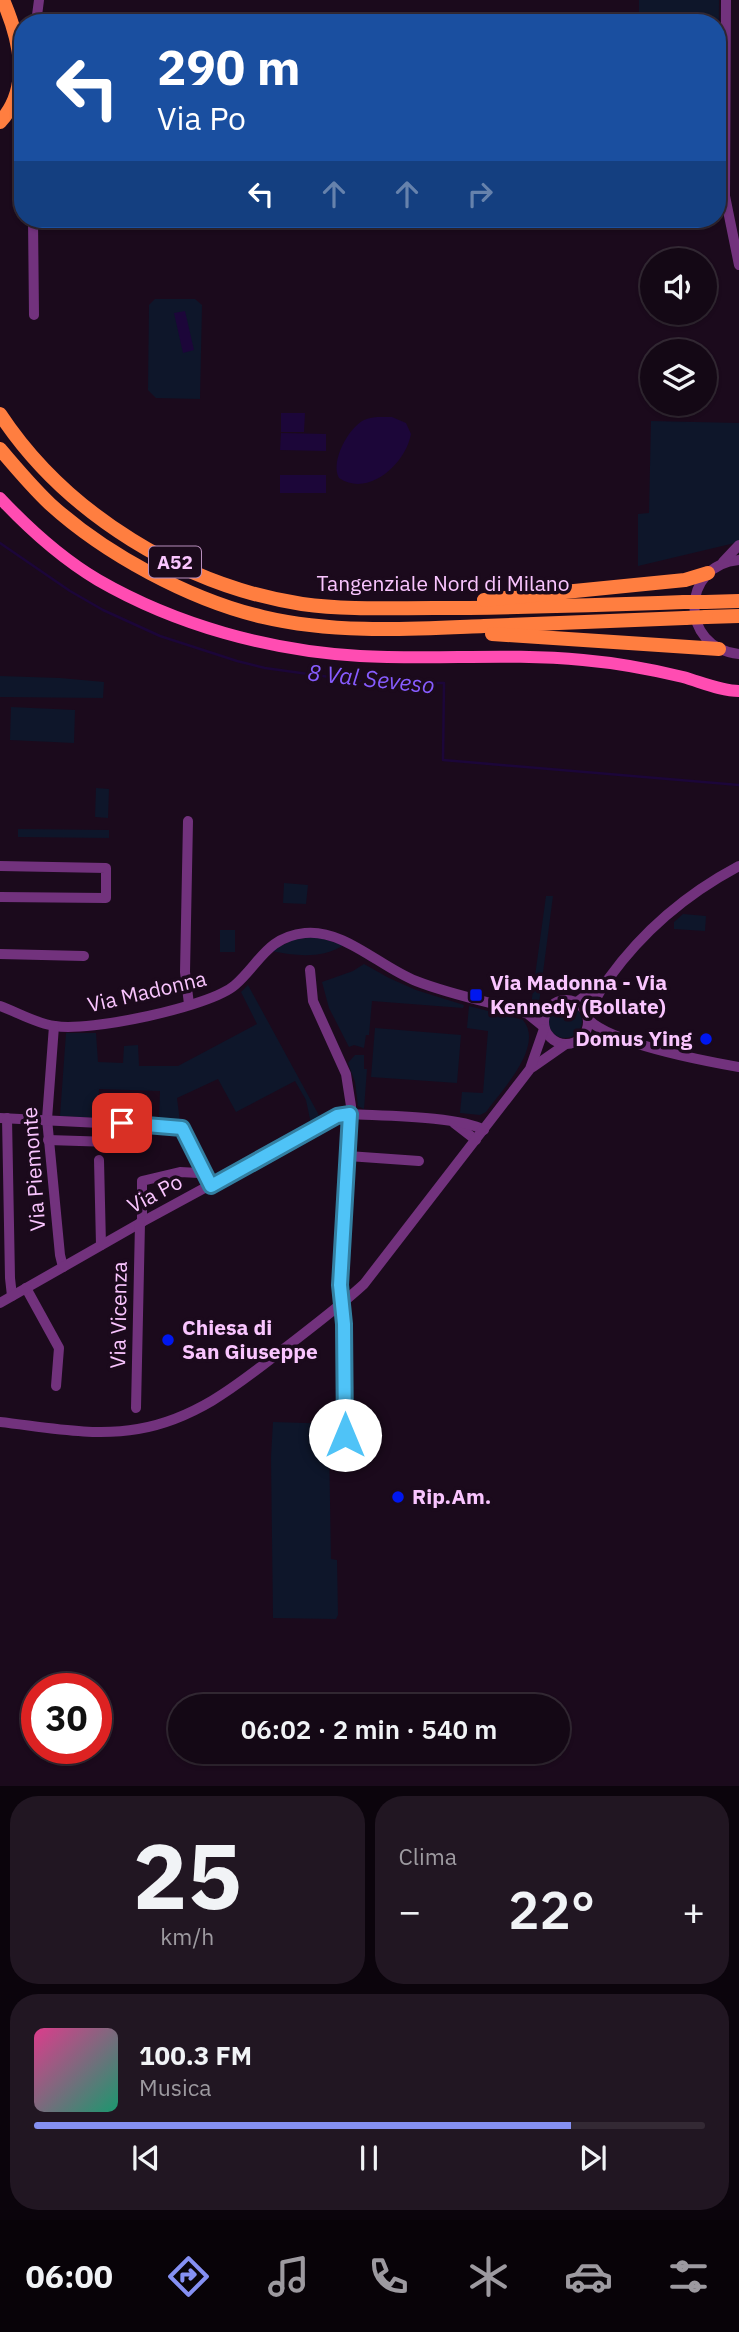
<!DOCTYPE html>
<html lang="it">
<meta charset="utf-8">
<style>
:root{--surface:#140815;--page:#211622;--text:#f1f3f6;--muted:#9d9aa0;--line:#332934;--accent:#8590f3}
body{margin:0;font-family:"IBM Plex Sans",sans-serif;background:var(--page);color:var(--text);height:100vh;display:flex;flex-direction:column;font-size:26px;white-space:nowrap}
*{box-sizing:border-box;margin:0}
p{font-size:23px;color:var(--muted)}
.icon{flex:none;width:38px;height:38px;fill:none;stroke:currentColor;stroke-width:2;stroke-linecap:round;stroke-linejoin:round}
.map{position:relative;height:1786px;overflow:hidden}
.sheet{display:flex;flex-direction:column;gap:10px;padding:10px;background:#0b040c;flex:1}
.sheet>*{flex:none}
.hud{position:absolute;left:14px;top:14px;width:712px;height:214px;border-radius:28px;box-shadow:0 2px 5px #0004,0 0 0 2px var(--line);background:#1a4fa0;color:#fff;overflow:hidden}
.buttons{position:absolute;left:640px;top:248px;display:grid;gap:14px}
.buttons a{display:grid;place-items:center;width:77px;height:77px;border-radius:50%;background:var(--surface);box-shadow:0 2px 5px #0004,0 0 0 2px var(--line);font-size:35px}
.speed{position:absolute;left:21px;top:1673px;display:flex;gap:14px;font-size:35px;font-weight:700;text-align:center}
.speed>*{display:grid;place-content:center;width:91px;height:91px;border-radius:50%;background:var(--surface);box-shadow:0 2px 5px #0004,0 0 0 2px var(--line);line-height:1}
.speed .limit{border:10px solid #d22;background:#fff;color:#111}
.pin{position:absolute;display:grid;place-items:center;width:60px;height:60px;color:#fff;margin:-30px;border-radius:14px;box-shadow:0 4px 10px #0006}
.me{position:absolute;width:77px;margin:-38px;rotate:0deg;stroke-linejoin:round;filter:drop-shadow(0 0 5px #0008)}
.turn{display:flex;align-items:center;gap:24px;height:147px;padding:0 28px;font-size:32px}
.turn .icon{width:91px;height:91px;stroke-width:2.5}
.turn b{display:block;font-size:49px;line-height:60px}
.lanes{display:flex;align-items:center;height:66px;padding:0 28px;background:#0003;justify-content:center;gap:35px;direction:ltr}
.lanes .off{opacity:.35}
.big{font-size:52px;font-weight:600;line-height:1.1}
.sheet .tile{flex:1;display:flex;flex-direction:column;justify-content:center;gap:10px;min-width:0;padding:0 24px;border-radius:28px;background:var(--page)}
.sheet .dial{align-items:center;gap:0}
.dial b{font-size:91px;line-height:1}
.song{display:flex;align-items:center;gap:21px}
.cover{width:84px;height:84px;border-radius:10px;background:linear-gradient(135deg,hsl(330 70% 55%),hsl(160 70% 35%))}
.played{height:7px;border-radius:4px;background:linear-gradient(90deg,var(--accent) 80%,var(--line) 80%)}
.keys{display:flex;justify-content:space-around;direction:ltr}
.heat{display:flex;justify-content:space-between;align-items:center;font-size:38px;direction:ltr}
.sheet .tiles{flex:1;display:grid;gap:10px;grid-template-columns:1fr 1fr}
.tile:last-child{grid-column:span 2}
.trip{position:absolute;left:168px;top:1694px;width:402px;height:70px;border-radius:35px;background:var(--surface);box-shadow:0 2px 5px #0004,0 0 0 2px var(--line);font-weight:600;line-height:70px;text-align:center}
.tab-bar{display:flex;height:112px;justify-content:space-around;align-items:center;background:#080308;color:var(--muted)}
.tab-bar .icon{width:49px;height:49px}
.tab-bar .selected{color:var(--accent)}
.tab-bar b{font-size:32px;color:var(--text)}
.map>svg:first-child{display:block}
</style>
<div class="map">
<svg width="739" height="1786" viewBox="0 0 739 1786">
<rect width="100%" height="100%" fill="#1b0a1c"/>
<g fill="#0e162a">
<polygon points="639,0 719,0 718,116 718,23 639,23"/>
<polygon points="155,299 195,299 202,305 200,399 156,398 148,390 149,305"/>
<polygon points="651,421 739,423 739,542 638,566 638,514 649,513"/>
<polygon points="0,676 60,678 104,682 103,698 0,697"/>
<polygon points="11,707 75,710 74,743 10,740"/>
<polygon points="96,788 109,789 108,818 95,817"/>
<polygon points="18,829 109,830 109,838 18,837"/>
<polygon points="284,883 308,885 306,904 283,903"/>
<polygon points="546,896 553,896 539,1003 531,1005"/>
<polygon points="683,914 706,916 705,931 674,929 674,922"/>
<rect x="220" y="930" width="15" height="22"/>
<path d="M316,937L344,945C322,959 296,956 271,951L295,939Z"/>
<polygon points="364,964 389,978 416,990 464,1005 463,1008 372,1001 369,1035 366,1035 364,1048 354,1045 349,1047 329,1008 322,982 353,971"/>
<polygon points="248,985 321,1119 311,1124 306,1100 295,1081 236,1112 218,1079 177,1098 180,1122 159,1120 160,1091 99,1089 98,1118 60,1116 66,1033 96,1033 98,1062 123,1063 124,1046 138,1045 139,1066 178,1066 257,1024 241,992"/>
<circle cx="565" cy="1021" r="17"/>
<path d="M469,1006L523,1020C545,1046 501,1091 486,1112L480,1115L460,1113L462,1092L483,1093L488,1031L467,1028Z"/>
<polygon points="375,1028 461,1035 457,1083 371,1077"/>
<polygon points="355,1055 364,1055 364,1069 367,1069 364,1109 358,1106 355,1082 348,1063"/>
<polygon points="273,1422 338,1424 338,1440 329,1442 331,1559 337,1560 338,1615 336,1619 273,1618 271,1457"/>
</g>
<g fill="#1c0639">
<polygon points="185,311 194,350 183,353 174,313"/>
<polygon points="281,413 305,413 304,432 281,432"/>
<path d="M392,417L406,423L411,434C406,463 369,498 339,478C330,462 348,428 364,420C372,416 383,417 392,417Z"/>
<polygon points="281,433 326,434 326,451 280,450"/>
<rect x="280" y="475" width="46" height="18"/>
</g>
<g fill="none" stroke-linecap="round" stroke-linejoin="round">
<polyline stroke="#1c0639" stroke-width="2.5" points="0,543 70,591 103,610 160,636 237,661 265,668 373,683 444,683 443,760 739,785"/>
<g stroke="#72327d" stroke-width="10">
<polyline points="726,0 725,196 739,265"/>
<polyline points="36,23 39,0"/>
<polyline points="33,219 34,315"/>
<path d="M739,560C680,565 679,648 739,654"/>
<polyline points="723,562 739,545"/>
<polyline points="188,821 185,972 189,1004"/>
<polyline points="0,866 106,868 106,898 0,897"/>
<polyline points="0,954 84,956"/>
<polyline points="310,970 313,1001 346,1074 351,1106 340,1285 344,1324 345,1435"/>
<circle cx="566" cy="1022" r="22"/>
<polyline points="577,1002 605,981"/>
<path d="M0,1006C17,1012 37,1024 55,1026C89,1032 210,1007 235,985C260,963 267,937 305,933C344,929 380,967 416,981C449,994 484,1001 518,1010L528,1014L544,1027"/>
<path d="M587,1016C594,1003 600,989 609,978C643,931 688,893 739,866"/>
<path d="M588,1019C610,1043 705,1061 739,1067"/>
<polyline points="54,1026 47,1119 60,1255 63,1267"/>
<polyline points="577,1041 617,1039"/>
<polyline points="533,1067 566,1044"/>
<polyline points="0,1118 180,1127 192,1144 211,1186"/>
<polyline points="7,1118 10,1278 12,1296"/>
<polyline points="454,1123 476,1140"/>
<polyline points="48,1140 143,1143"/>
<polyline points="348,1156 419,1161"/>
<polyline points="99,1160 101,1245"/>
<polyline points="142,1222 142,1181 180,1172 199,1173 205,1171"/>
<polyline points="26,1288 59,1348 56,1386"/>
<path d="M0,1303L142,1222L337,1116L350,1114C383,1116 458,1116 484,1130"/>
<polyline points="136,1408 140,1223"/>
<path d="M0,1422C45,1427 93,1437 138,1429C197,1419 240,1383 285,1348C312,1327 339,1307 364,1284L530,1069L544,1029"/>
</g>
<path stroke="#ff4cb2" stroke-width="12" d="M0,498C29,529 61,558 98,580C176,625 270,651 360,656C435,660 509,653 583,660C617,663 650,669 683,677C701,682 721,691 739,691"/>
<g stroke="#ff7e40" stroke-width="14">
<path d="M0,122C32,87 20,40 3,0"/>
<path d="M0,414C66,514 184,586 302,604C346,610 390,608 434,608C518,608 601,605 684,602"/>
<path d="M0,449C16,468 32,487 50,504C105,554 190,600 263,617C335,634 411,629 484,626C551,623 618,621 685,618"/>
<polyline points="484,600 685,580 708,573"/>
<polyline points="705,602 739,601"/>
<polyline points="706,617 739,616"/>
<polyline points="492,634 719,649"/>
</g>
<g stroke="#ff7e40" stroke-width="14">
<polyline points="684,602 705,602"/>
<polyline points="685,618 706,617"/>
</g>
</g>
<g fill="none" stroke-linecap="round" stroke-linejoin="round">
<defs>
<polyline id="route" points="122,1123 182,1128 211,1186 337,1116 350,1114 340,1285 344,1324 345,1435"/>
</defs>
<use href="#route" stroke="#337fa1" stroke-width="18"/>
<use href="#route" stroke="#4fc3f7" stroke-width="12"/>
</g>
<g fill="#0017f0" stroke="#1b0a1c" stroke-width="2.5">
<rect x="469" y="988" width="14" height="14" rx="3.5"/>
<circle cx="706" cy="1039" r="7"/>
<circle cx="168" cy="1340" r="7"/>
<circle cx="398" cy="1497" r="7"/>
</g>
<g text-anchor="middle" stroke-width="7" stroke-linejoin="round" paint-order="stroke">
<rect fill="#1b0a1c" stroke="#b78dbb" stroke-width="2" x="149" y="546.5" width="52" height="31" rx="5"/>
<g font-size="19" font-weight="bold" fill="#fac5ff">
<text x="175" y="569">A52</text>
</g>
<g font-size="21" fill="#fac5ff" stroke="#1b0a1c">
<text x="443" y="591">Tangenziale Nord di Milano</text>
<text transform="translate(147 992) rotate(-13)" y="7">Via Madonna</text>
<text transform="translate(34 1169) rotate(-94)" y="7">Via Piemonte</text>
<text transform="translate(155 1194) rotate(-28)" y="7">Via Po</text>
<text transform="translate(119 1315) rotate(-89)" y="7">Via Vicenza</text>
</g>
<g font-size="21" font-weight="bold" fill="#fac5ff" stroke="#1b0a1c" text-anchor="start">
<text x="490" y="990">Via Madonna - Via<tspan x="490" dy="24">Kennedy (Bollate)</tspan></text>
<text x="692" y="1046" text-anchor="end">Domus Ying</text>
<text x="182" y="1335">Chiesa di<tspan x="182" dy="24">San Giuseppe</tspan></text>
<text x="412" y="1504">Rip.Am.</text>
</g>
<g font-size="23" font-style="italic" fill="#875cff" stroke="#1b0a1c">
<text transform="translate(371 679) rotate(6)" y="8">8 Val Seveso</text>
</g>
</g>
</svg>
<div class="buttons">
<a><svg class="icon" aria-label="sound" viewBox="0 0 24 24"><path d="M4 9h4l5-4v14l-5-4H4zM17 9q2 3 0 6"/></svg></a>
<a><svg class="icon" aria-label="layers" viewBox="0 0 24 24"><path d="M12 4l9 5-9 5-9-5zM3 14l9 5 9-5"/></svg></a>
</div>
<div class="speed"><div class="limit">30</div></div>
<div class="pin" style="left:122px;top:1123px;background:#d93025"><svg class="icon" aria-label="arrive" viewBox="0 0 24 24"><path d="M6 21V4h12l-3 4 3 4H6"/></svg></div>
<svg class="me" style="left:345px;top:1435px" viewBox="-20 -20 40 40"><circle r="19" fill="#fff"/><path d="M0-13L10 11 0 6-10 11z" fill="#4fc3f7"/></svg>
<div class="trip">06:02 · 2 min · 540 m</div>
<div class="hud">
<div class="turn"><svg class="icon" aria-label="left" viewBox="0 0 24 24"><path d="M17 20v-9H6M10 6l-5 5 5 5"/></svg><div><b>290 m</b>Via Po</div></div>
<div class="lanes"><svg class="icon" aria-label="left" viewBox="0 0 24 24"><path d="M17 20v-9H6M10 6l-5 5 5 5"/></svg><svg class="icon off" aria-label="ahead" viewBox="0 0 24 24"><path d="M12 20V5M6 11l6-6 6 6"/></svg><svg class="icon off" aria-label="ahead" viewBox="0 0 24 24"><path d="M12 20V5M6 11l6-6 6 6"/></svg><svg class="icon off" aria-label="right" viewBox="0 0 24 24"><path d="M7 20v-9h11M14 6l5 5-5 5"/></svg></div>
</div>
</div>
<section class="sheet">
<div class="tiles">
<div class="tile dial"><b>25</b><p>km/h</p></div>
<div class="tile"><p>Clima</p>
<div class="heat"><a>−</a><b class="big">22°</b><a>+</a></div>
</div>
<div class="tile">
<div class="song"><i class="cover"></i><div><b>100.3 FM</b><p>Musica</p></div></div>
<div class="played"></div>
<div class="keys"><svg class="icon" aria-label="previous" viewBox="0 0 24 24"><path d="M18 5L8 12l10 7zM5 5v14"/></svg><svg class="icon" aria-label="pause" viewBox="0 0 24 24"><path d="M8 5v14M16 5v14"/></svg><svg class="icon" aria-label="next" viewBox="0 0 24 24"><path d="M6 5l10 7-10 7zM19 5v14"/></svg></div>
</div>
</div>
</section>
<nav class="tab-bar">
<b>06:00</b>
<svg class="icon selected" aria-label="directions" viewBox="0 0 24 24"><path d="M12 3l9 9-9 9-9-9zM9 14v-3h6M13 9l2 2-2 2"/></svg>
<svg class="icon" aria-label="music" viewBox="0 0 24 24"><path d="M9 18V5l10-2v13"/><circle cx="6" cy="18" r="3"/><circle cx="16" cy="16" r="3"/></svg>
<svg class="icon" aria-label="phone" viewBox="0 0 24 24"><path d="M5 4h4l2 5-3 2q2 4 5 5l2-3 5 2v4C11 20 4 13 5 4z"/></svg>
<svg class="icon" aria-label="climate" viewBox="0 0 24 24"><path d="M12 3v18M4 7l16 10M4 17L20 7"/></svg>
<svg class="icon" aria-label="car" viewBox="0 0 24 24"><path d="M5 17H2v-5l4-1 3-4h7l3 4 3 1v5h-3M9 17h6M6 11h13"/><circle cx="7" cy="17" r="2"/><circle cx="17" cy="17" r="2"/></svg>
<svg class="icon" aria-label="filters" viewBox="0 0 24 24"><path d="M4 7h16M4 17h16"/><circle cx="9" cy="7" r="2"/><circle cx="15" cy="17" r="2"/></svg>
</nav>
